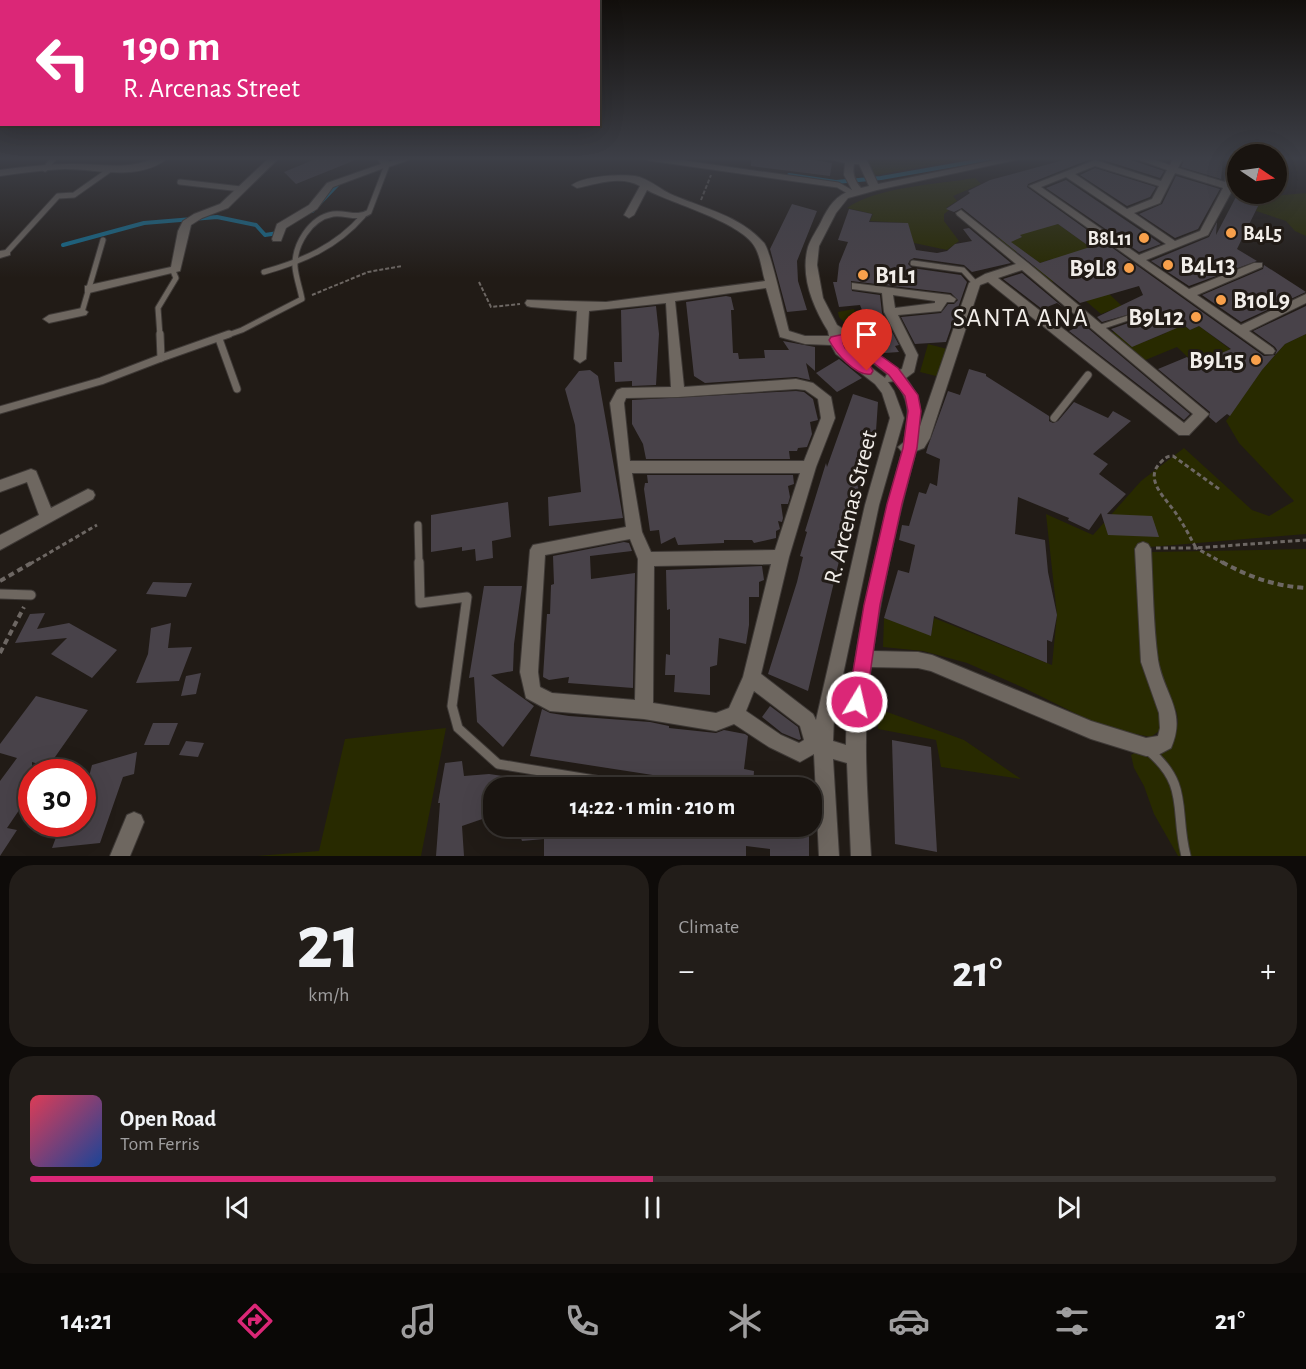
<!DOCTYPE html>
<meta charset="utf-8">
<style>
:root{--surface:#191410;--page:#221d19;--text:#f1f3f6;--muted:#9f9e9f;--line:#373330;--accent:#db2777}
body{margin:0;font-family:"Alegreya Sans",sans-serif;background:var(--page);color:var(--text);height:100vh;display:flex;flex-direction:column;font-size:22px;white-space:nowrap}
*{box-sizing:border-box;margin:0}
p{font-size:20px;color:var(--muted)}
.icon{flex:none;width:33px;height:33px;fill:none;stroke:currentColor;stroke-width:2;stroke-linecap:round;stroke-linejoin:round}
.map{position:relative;height:856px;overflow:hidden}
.panel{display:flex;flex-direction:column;gap:9px;padding:9px;background:#0e0b09;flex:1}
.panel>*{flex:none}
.top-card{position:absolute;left:0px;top:0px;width:600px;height:126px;box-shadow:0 6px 24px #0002,0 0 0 2px var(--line);background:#db2777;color:#fff;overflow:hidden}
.needle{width:39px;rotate:103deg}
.fabs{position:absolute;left:1227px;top:144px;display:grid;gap:12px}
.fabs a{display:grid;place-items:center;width:60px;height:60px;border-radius:50%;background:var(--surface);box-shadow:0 6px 24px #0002,0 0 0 2px var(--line);font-size:30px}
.speed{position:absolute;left:18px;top:759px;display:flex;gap:12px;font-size:30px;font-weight:700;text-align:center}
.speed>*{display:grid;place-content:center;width:78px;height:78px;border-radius:50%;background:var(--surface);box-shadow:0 6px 24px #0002,0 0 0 2px var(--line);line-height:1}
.speed .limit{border:9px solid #d22;background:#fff;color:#111}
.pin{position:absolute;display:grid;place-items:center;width:51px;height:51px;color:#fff;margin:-62px -26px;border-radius:50% 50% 50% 0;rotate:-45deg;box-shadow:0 0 6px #0007}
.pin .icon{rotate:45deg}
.me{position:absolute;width:66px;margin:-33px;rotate:9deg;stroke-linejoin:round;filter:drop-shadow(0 0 4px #0008)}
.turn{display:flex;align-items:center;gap:21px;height:126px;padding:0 24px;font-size:27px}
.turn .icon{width:78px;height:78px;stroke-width:2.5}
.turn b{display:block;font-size:42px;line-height:51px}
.big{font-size:45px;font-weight:700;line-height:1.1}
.panel .card{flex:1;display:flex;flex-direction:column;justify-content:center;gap:9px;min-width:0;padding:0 21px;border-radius:24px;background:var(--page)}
.panel .dial{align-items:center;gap:0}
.dial b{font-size:78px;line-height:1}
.song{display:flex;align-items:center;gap:18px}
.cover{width:72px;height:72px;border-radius:9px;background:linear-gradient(135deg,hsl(350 70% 55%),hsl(220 70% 35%))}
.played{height:6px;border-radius:3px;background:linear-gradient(90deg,var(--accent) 50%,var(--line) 50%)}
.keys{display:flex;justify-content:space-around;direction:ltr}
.heat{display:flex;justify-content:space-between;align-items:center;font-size:33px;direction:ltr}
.panel .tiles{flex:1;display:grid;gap:9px;grid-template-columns:1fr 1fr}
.card:last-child{grid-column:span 2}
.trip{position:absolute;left:483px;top:777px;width:339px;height:60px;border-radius:24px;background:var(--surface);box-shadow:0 6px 24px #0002,0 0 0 2px var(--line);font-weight:700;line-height:60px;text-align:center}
.tabs{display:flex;height:96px;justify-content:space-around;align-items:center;background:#0a0806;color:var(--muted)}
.tabs .icon{width:42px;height:42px}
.tabs .active{color:var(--accent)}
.tabs b{font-size:27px;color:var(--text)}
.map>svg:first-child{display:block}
</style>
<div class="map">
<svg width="1306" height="856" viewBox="0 0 1306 856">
<rect width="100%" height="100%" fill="#211b16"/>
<g fill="#282a00">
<polygon points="867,158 958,158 959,160 877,175 873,174"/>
<path d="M975,178L981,184L953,196L957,201L946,208L949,210L944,214V221L959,241L947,250L914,243L907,223L870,221L873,214L847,208C876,187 939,184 975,178Z"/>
<polygon points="1306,193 1306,236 1295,231 1286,221 1256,211 1262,197"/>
<polygon points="1058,224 1090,247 1055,261 1052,259 1040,263 1022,250 1013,253 996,239 1008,235 1014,240 1022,237 1016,232"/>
<polygon points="1041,264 1107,292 1122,306 1101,314 1060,279 1049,283 1032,268"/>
<polygon points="854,309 866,331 854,332 839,317 838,312"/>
<polygon points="1172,317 1190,330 1199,326 1231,350 1195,364 1177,347 1143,361 1110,333 1123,328 1141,343 1166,333"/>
<polygon points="1306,334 1306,534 1138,548 1153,688 1163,728 1151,737 1105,728 1024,688 967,663 923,651 883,647 884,618 931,635 934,618 1052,665 1057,615 1046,514 1093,535 1141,481 1184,448 1252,510 1269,516 1294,501 1239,443 1226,421 1261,371 1285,344"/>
<polygon points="928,344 951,350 944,378 920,372"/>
<polygon points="1306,549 1306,856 1178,856 1154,814 1144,786 1134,768 1131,755 1138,751 1158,758 1168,747 1178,723 1177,713 1154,659 1150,552"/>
<polygon points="879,709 964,740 1021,779 941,767 936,740 878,729"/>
<polygon points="446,728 421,856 257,856 319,851 345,739"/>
</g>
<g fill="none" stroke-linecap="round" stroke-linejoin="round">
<g stroke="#126e91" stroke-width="4">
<polyline points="789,175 836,182 881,178 994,158"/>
<polyline points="312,211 339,183"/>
<polyline points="63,245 144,223 217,217 256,225 265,235 278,233"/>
</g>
</g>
<g fill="#484249" fill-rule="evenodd">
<polygon points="318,158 358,158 358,159 296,184 284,172"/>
<polygon points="751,158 802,158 832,163 830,176 751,166"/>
<path d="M1071,158H1093L1028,184L1027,187L1264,356L1275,355L1262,370L1230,416L1227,414L1216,423L1209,417L1210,412L1158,369L1187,357L1195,364L1231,349L1199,326L1190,330L1184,325L1132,347L1111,329L1134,321L1136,316L1134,313L1102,322L1097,317L1143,295L1139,286L1080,303L962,208L954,212L946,209L970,193L968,191L990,180ZM1058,224L1090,247L1040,263L1011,242L1022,237L1020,235Z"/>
<polygon points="1097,158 1125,158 1164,171 1160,178"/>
<polygon points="1185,158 1223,158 1221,179 1181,167"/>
<polygon points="1095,168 1156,187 1150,197 1127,206 1080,175"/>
<polygon points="1176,176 1220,189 1198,229 1175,238 1139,214 1162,204"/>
<polygon points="1066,180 1161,244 1139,252 1046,188"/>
<polygon points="1238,193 1261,200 1237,249 1257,261 1189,286 1151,261 1209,237 1217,222 1216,235"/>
<polygon points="792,204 817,211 797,261 798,281 807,310 787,312 770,249"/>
<polygon points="849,209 872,214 869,222 908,223 916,250 937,253 947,251 955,244 972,241 963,229 969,228 1011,263 972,272 964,265 914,258 910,260 908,264 912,268 961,275 967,282 946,342 915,344 901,317 941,313 948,304 954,304 958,300 951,293 851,281 852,291 880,295 882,313 899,345 895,346 899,352 885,353 859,333 871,332 860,305 839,307 833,282 837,282 839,264 848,242 838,240"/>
<polygon points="1264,265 1306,292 1241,322 1202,295 1263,269"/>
<polygon points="1022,273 1064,308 1057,303 1042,309 1003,279"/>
<polygon points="726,296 731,297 734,310 731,310 733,353 738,353 739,359 765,358 764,350 789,350 783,341 815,347 815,371 806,363 810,380 796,377 705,383 694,376 686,302"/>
<polygon points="656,306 659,334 656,385 632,386 632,381 615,382 614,362 622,362 621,310"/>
<polygon points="1306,306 1306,334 1285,344 1275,355 1277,350 1275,347 1253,331"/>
<polygon points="1083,324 1190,414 1184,420 1069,331"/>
<polygon points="839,359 862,378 837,392 816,373"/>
<polygon points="969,369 986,374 986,376 1049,416 1049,421 1053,423 1058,421 1074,402 1108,418 1113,411 1131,421 1093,454 1108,464 1099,474 1126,494 1107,514 1152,516 1159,537 1108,535 1101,513 1089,530 1068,520 1069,518 1018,497 1015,534 1045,540 1048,572 1057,615 1052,642 1047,640 1047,663 934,616 931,636 884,618 898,570 909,573 915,545 899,540 902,525 909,526 919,492 926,494 930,483 937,486 940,459 926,453 928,446 948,391 960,395"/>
<polygon points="590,370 598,376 623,518 549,526 548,497 581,492 575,425 565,389 579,371"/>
<polygon points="796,391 804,392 813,399 818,420 810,422 812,434 807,447 798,448 797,451 789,451 790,459 646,459 643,444 632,424 632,400"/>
<polygon points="853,394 878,402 876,431 850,515 808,691 768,674 797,582 803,557 800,556 807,532 805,531 826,463 827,467"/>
<polygon points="647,475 793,475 794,484 788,486 790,497 788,504 781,504 783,518 782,522 778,521 780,529 776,531 776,538 754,543 752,540 724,540 724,543 678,545 675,537 661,544 659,530 650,531 644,489 645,483 648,483"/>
<polygon points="508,502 511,537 492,541 493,558 476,561 475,549 462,551 462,547 431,552 431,515"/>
<polygon points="624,542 629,543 632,551 590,556 591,579 635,573 633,688 568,683 569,677 549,680 543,677 547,614 550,614 551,585 554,584 553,556"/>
<polygon points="762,566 764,580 759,582 759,597 749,597 749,625 746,644 719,638 717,665 710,667 710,695 674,692 675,675 665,675 666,654 670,655 670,609 667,610 666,570"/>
<polygon points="153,582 180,583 192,583 186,597 146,594"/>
<polygon points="484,586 522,586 514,644 513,671 491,675 534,706 503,747 477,722 474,677 469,678"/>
<polygon points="45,613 37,629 69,623 117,650 92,678 51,654 67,638 15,643 30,614"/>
<polygon points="171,623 168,648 192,647 179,681 136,683 148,654 151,628"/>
<polygon points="201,673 196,694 181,696 186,676"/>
<polygon points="36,696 88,710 48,767 32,762 32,791 7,828 17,830 0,856 0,781 17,758 0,753 0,744"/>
<polygon points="770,706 798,727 801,739 799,740 782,733 762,717"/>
<polygon points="542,709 550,713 569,716 650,722 669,726 669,728 716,733 724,730 745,734 748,736 744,769 754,771 753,786 741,784 741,788 718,788 672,778 530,756"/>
<polygon points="153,723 178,723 169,745 144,745"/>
<polygon points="892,740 931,747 937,852 895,844"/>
<polygon points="186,741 204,743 198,757 179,755"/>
<polygon points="137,752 134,774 123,777 100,843 52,848 61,824 82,824 82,804 92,765"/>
<polygon points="462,761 464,776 489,774 532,780 531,788 494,788 494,815 462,826 464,856 436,856 440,803 438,803 445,763"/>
<polygon points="521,826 809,826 809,856 770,856 770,849 746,846 746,856 544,856 544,839 522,841 519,833"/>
</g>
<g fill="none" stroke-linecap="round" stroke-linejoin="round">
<defs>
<g id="lane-far2">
<polyline points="649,158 838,185 852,193"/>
<polyline points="45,169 54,158"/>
<polyline points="180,182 241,189"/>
<polyline points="6,253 58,196 74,195 108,171"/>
<polyline points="913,263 963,270 975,283"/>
<path d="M264,272C303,261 336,247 363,216"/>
<polyline points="82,312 103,240"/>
<polyline points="1098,328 1131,317"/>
<polyline points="160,336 158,308 176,278 173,271"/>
<path d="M225,336L242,330L302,299C300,288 296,278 295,267C294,245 310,218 333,214C346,212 357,220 369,212L387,165L407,158"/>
</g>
<g id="lane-far1">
<polyline points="160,334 161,358 229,334"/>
<polyline points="219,339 237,389"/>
<polyline points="0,410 101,381 161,358"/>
<polyline points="1054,418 1088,375"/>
<polyline points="418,525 419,564"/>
</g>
<g id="lane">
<polyline points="419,562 420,603 467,597 452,706 458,728 498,764 643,788"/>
<polyline points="0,594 31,595"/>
<path d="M1148,750C1190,785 1174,810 1186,856"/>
<polyline points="812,808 824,811"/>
</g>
<g id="street">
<path d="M155,158H168C138,182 99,169 65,169C43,170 21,173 0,176V170C23,167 46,164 69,164C100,163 126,171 155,158Z"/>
<polygon points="269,158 279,158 228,208 202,218 191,225 180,271 89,293 85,292 85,286 171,267 178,231 183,221 194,214 220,204"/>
<polygon points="377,158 386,158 392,165 333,187 317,209 286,228 281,241 273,241 272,239 277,224 309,205 327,183 381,164"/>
<path d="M826,158H866L878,184L1005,158H1025L877,190L848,198L836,213L819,246L817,265L823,298L837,325L853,335L899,370L902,369L906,355L884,312L882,293L852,289V283L950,295L956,299L954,302H947L941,311L898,315L918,355L914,372L906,378C920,397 922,405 919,429L969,283L985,274L1016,264L957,215L956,213L961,210L1028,263L1209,414L1189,435H1179L988,282L980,285L930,438L924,448L916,451C898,517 883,583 873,651L918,652L932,655L1091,721L1146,738L1158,736L1160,728L1159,713L1141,662L1135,549L1138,544L1143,542L1148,544L1151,549C1153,586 1153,624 1158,660C1164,695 1187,711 1171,748L1156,756H1146L1091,739L931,671L918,668L871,667C862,731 867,792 871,856H851L847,763L833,759L839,856H819L814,754L800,762L769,747L734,724L716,731L644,719L550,711L526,698L520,672L530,550L533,545L626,527L610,403L617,390L622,388L671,387L666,303L589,311L586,359L580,363L574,359L577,311L531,307L527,306L525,303L527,300L606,302L765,281C762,271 761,259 756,249C745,223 673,204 647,190L634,215L629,218L624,215L640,186C621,175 597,184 577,188L572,185C584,176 619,174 635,176C649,178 660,190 675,196C706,209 740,216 764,243C771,251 785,317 789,331L805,336H829L828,331C813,307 800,276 808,247C811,238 817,230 821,222C828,207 836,195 852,190L844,175L845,163ZM854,164H859L869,186L861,188C855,181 852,174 854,164ZM1022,270L1193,414L1184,423L998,278ZM766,288L780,337L805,344L831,345L836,354L875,384L882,393L890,418L865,505L816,720L813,714L761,674L789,557L816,467L835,418L831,397L813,383L796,379L684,387L675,301ZM893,295L935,301V303L895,308ZM846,342L887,374L885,378L845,348L843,343ZM895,381C912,404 908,415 904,442L898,447L902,452C884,517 868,582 857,649C852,681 846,712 846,745L833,741L834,717L879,505L904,418L894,391L888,382ZM796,389L805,390L818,399L821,418L804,461H630L624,403L626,398L678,397ZM632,473H800L775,550L651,552L642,532ZM630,539L638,559L635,700L552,693L540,687L538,672L545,555ZM771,564L743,677L729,708L716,713L653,703L654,566ZM754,691L800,726L804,740L799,743L781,735L746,711Z"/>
<path d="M1134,158H1149L1170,165L1173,158H1183L1178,168L1225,182L1228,158H1238L1234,187L1208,235L1146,260L1189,289L1254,263H1262V267L1197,295L1241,325L1306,294V303L1249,331L1273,348L1275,351L1273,354H1265L1029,186L1095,160L1161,181L1167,170ZM1095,166L1159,186L1152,199L1127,209L1075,174ZM1175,173L1223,188L1200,231L1175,241L1134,213L1160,203ZM1066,177L1166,244L1139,255L1041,187Z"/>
<polygon points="6,250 10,251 10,255 0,258 0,251"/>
<polygon points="82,308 88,312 86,315 49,323 43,319 49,315"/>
<polygon points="31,469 36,471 51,508 88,489 93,491 95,495 93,499 0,550 0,535 39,515 27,482 0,492 0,480"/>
<polygon points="134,812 141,815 144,822 130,856 110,856 127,815"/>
</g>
</defs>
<use href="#lane-far2" stroke="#3e3936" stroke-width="7"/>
<use href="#lane-far1" stroke="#3e3936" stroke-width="9"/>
<use href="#lane" stroke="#3e3936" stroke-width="11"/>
<use href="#street" stroke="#3e3936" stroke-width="2"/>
<g stroke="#6d6763" stroke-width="2" stroke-dasharray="4 2" stroke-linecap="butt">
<polyline points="701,200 711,175"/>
<polyline points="479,282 491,307 520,304"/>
<polyline points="312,295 368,272 402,266"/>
</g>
<g stroke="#6d6763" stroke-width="3" stroke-dasharray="4.5 3" stroke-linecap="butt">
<path d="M1219,489L1173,456C1167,456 1165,458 1161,462C1142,480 1168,500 1177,515C1184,525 1190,537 1196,548L1306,540"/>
<polyline points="1156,548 1196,548 1225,564"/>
<polyline points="30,564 97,525"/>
</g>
<g stroke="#6d6763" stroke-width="4" stroke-dasharray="6 4" stroke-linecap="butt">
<path d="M1222,562C1249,577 1275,586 1306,588"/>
<polyline points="0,581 33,562"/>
<polyline points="0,653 24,607"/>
</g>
<use href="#lane-far2" stroke="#6e6760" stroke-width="5"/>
<use href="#lane-far1" stroke="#6e6760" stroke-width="7"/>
<use href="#lane" stroke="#6e6760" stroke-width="9"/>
<use href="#street" fill="#6e6760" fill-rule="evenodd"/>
</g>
<linearGradient id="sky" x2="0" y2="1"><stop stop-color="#120f0c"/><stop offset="0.57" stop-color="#3d3f47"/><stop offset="1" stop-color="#3d3f47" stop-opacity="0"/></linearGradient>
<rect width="1306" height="278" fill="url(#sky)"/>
<path fill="#db2777" stroke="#8e194d" stroke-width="1.5" d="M849,333L898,368L918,395L921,411L917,448L902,504L880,605L866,702L863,708L857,711L851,708L848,702L864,605L887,504L903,448L908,411L905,396L889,375L847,342L843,343L845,348L871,367L873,371L871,374C856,377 835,352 829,340L831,337Z"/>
<g fill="#f8a04b" stroke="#211b16" stroke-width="2">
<circle cx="1231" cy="233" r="6"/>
<circle cx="1144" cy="238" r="6"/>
<circle cx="1168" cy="265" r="6"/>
<circle cx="1129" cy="268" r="6"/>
<circle cx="863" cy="275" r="6"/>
<circle cx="1221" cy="300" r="6"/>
<circle cx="1196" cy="317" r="6"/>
<circle cx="1256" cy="360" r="6"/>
</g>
<g text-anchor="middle" stroke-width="6" stroke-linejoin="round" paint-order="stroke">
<g font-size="20" font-weight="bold" fill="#f1ede9" stroke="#211b16" text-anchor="start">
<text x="1243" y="240">B4L5</text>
<text x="1132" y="245" text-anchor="end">B8L11</text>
</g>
<g font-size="24" font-weight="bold" fill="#f1ede9" stroke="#211b16" text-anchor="start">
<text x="1180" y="273">B4L13</text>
<text x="1117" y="276" text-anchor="end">B9L8</text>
<text x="875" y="283">B1L1</text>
<text x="1233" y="308">B10L9</text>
<text x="1184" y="325" text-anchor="end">B9L12</text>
<text x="1244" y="368" text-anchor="end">B9L15</text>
</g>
<g font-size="24" fill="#f1ede9" stroke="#211b16">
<text transform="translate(850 507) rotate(-76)" y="8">R. Arcenas Street</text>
</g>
<g font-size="26" letter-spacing="1.5" fill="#f1ede9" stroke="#211b16">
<text x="1021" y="326">SANTA ANA</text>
</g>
</g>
</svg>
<div class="fabs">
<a><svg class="needle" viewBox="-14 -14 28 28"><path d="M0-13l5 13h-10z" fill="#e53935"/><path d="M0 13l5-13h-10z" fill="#9f9e9f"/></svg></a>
</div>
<div class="speed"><div class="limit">30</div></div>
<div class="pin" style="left:867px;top:371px;background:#d93025"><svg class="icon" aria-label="arrive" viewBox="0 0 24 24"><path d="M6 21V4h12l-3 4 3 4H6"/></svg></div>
<svg class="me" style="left:857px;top:702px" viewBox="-20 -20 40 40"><circle r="17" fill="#db2777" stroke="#fff" stroke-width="3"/><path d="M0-11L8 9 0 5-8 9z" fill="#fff"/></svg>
<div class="trip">14:22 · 1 min · 210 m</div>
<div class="top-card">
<div class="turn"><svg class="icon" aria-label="left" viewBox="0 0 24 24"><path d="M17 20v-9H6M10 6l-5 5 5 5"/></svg><div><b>190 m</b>R. Arcenas Street</div></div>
</div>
</div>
<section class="panel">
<div class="tiles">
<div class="card dial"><b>21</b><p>km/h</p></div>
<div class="card"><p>Climate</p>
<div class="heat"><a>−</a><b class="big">21°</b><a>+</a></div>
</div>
<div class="card">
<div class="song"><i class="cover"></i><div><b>Open Road</b><p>Tom Ferris</p></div></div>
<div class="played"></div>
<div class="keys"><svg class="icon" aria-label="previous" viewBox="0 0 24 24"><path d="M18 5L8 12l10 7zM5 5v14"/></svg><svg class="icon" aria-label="pause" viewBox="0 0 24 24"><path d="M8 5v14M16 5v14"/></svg><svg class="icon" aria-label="next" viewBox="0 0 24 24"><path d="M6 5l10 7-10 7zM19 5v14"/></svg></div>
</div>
</div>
</section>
<nav class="tabs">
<b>14:21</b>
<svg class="icon active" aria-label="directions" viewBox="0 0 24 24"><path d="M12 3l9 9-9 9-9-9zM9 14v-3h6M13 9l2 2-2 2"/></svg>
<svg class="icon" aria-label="music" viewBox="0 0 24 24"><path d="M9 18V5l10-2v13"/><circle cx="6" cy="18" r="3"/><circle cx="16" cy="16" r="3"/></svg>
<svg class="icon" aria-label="phone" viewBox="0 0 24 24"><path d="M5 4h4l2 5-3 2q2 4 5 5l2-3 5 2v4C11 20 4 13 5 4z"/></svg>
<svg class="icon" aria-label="climate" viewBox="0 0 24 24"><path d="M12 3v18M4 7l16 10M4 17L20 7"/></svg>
<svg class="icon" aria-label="car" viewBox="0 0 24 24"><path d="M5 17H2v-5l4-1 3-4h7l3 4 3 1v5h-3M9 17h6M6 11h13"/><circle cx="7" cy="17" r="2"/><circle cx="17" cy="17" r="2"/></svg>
<svg class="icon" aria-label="filters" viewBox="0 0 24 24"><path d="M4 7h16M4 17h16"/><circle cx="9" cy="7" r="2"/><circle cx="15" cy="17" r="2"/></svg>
<b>21°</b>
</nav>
